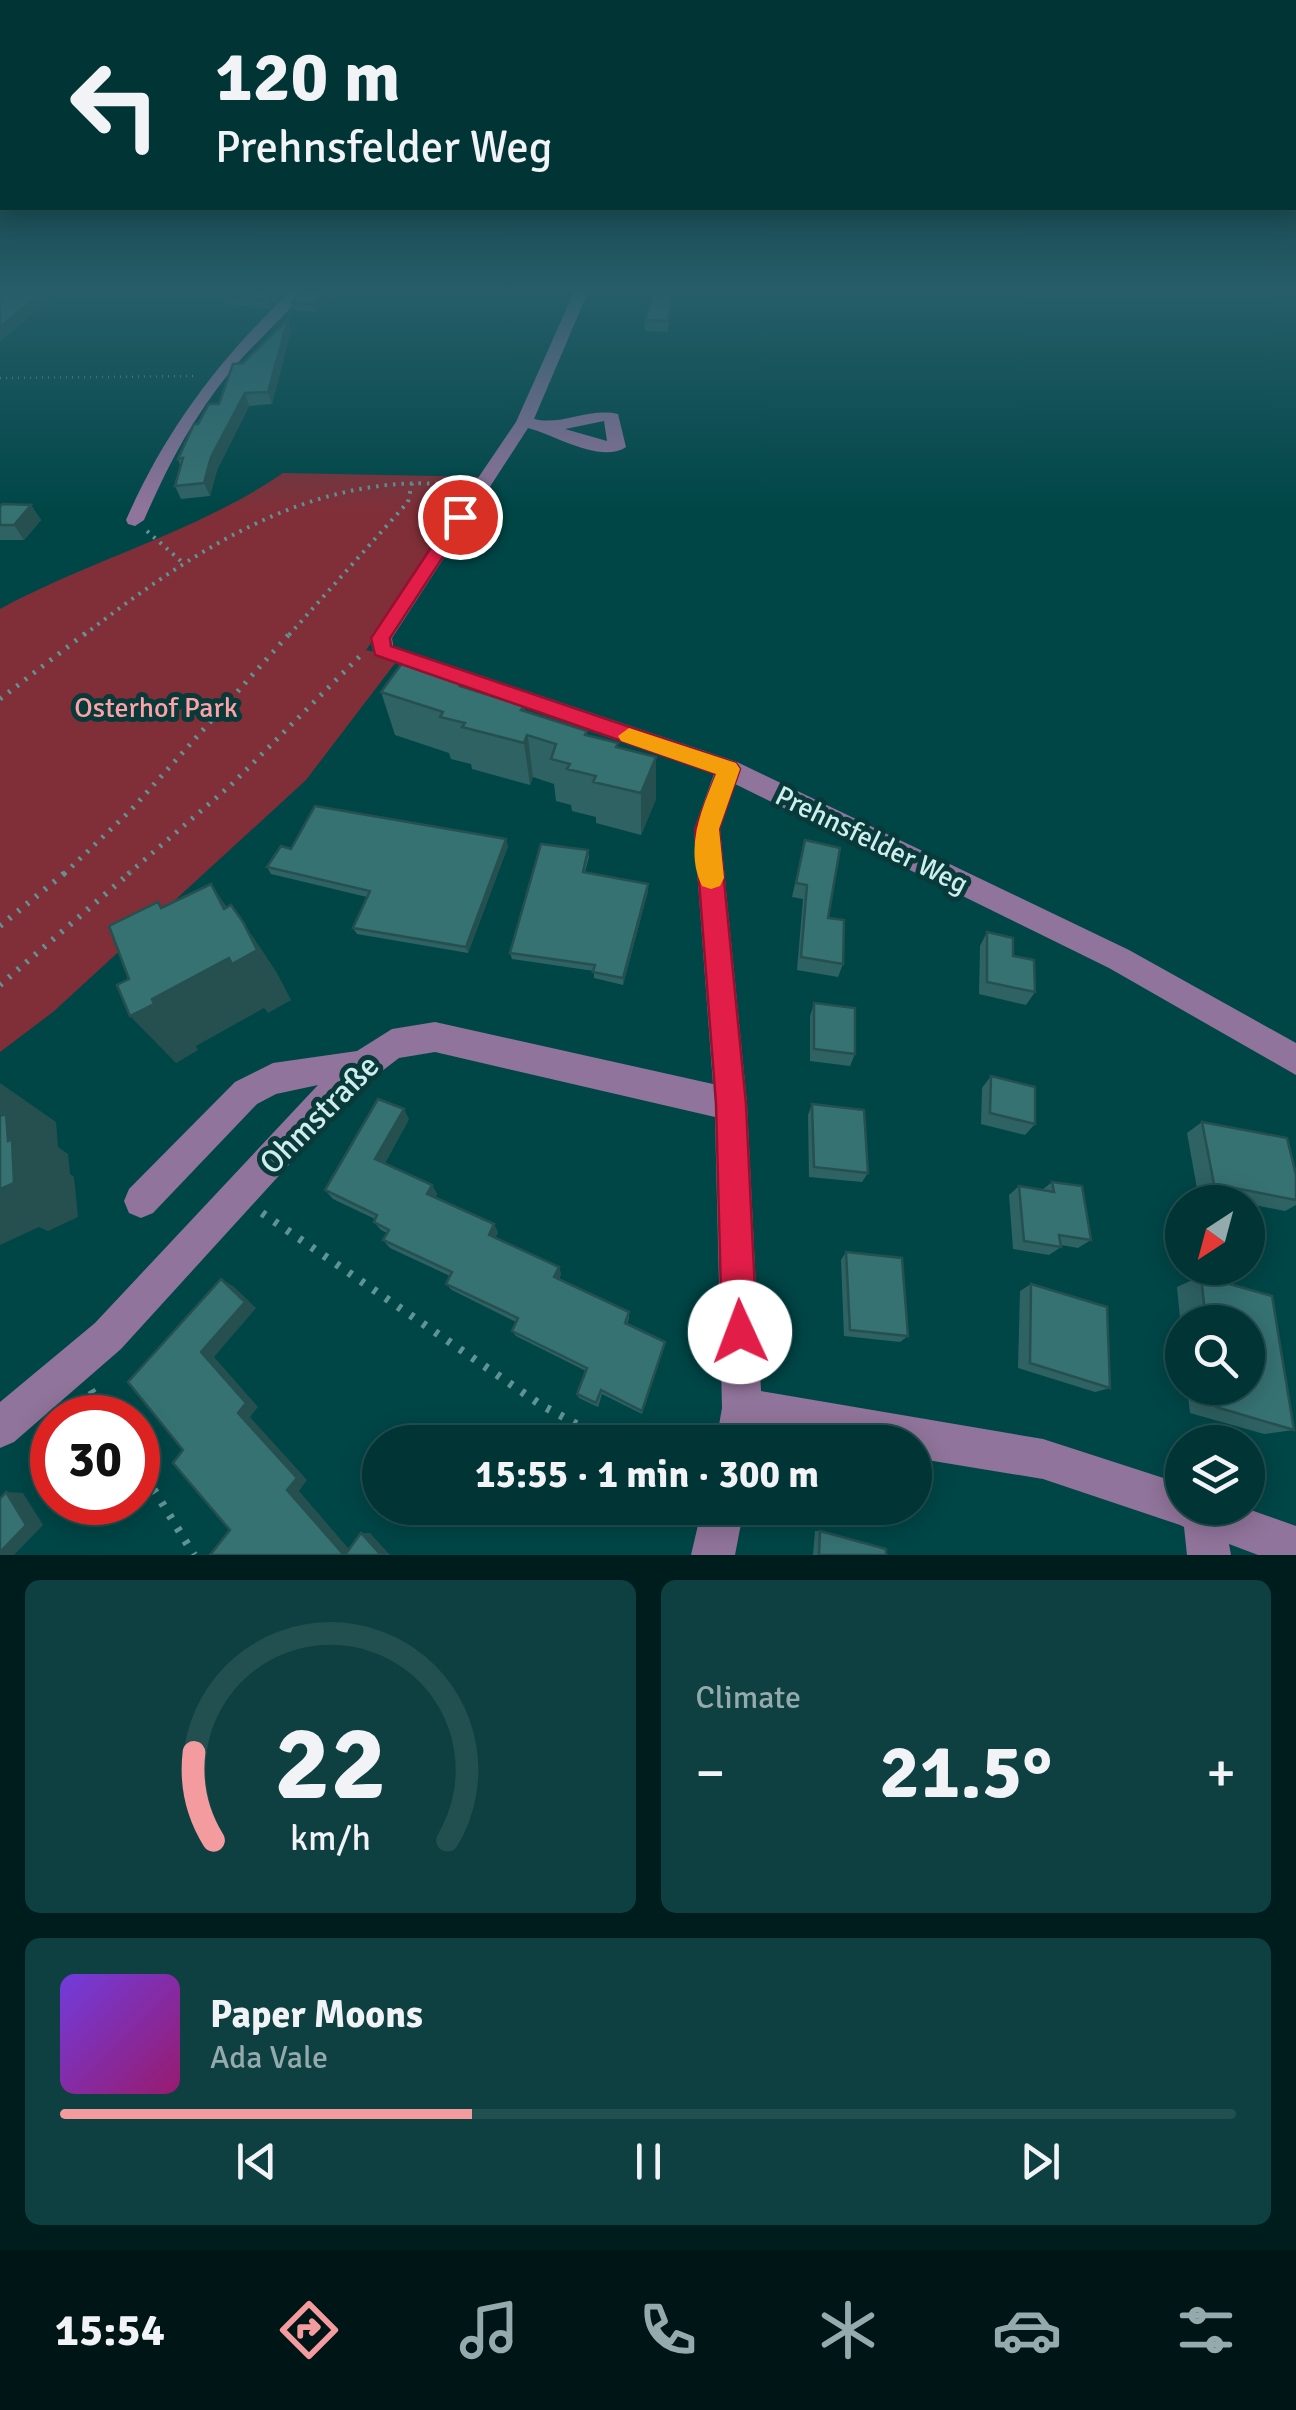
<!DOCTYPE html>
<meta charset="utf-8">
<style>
:root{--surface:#003435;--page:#0e3f41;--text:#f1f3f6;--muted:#95aaad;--line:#224f50;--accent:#f49b9f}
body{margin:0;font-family:Signika,sans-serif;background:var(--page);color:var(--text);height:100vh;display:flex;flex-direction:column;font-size:38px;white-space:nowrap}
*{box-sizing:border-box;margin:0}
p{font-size:32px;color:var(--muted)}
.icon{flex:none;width:55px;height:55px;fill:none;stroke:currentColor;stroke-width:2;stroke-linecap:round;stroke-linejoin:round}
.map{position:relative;height:1555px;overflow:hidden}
.panel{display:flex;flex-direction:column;gap:25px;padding:25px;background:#001d1d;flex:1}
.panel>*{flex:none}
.hud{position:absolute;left:0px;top:0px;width:1298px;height:210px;box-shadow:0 5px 25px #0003,0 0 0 2px var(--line);background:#003435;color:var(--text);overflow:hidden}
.needle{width:65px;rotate:216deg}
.tools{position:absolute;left:1165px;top:1185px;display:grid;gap:20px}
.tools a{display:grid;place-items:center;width:100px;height:100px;border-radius:50%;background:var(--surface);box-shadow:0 5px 25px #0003,0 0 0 2px var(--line);font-size:50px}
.speed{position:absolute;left:30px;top:1395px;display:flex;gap:20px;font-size:50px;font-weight:700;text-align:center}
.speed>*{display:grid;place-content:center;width:130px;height:130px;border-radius:50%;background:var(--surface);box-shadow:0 5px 25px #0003,0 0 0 2px var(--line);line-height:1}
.speed .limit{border:15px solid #d22;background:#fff;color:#111}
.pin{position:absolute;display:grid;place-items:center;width:85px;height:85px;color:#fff;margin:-42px;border:5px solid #fff;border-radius:50%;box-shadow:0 2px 10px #0007}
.me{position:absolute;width:110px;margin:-55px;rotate:358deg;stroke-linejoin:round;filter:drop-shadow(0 0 8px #0008)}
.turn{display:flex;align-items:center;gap:35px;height:210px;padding:0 50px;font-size:45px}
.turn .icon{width:130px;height:130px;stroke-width:2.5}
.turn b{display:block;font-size:70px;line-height:85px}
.big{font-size:75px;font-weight:800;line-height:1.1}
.panel .widget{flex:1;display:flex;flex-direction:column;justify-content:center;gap:15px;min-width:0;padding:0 35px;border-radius:15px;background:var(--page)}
.panel .dial{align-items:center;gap:0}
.dial svg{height:260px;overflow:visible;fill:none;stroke:var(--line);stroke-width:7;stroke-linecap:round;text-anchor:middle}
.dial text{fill:var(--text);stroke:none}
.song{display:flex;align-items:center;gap:30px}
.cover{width:120px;height:120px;border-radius:15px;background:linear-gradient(135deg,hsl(260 70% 55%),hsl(320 70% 35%))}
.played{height:10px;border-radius:5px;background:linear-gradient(90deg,var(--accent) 35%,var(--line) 35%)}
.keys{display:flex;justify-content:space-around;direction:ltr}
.heat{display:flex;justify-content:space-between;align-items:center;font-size:55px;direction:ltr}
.panel .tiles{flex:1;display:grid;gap:25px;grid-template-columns:1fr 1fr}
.widget:last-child{grid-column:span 2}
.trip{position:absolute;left:362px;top:1425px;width:570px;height:100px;border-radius:50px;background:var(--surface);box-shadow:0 5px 25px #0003,0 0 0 2px var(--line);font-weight:800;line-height:100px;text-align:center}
.dock{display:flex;height:160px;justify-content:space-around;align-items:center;background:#001515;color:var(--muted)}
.dock .icon{width:70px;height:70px}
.dock .on{color:var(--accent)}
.dock b{font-size:45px;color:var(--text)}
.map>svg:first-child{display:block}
</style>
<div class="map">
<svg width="1296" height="1555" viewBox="0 0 1296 1555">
<rect width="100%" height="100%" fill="#004647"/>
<path fill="#802f38" d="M283,473L486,477L366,650L399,658L306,780L53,1012L0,1052V609C92,559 197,532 283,473Z"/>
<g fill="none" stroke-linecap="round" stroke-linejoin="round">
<polyline stroke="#609394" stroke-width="2.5" stroke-dasharray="1 5" stroke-linecap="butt" points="0,378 197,376"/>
<g stroke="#609394" stroke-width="4" stroke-dasharray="2.5 6" stroke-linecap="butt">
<polyline points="147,531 182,562"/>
<path d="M84,635C174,566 272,497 388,485C411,482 434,484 457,484"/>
<polyline points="289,635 408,502 412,483"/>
</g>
<g stroke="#609394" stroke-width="5" stroke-dasharray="2.5 8" stroke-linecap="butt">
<polyline points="0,699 87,632"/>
<polyline points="64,874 131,810 291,632"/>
<polyline points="128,874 231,785 363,653"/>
</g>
<g stroke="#609394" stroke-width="6" stroke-dasharray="2.5 9" stroke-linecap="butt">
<polyline points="0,926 66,872"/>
<polyline points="0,985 131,872"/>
</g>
<g stroke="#609394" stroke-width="8" stroke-dasharray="4 11" stroke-linecap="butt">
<polyline points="262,1213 541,1405 610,1442"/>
<polyline points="91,1390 108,1418"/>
<polyline points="138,1464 194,1555"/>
</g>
<g fill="#91749b" fill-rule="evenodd">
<path d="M290,292H305C281,320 253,344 230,372C193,417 167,467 144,520L135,526L128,524L126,520C165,431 219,359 290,292Z"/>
<path d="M574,292H588L534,419C562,426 589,407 618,414L626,447C601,464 555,435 528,428L392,638L393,646L737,762L1129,950L1296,1043V1075L1109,968L735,784L720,829L747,1104L761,1391L1043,1439L1182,1484V1508H1245L1296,1526V1555H1258L1229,1544L1231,1555H1187L1184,1527L1180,1525L1043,1479L915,1458V1442H827L758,1431L756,1442H716L722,1408L715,1117L435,1052L399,1058L356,1091L121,1349L14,1442L0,1448V1402L95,1323L318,1085L276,1094L257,1104L153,1213L141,1218L129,1213L124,1201L129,1189L235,1082L273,1063L357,1051L392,1029L435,1022L713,1084L694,829L714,774L374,655L370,638L373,633L516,422ZM604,421L607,441L565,429Z"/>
<polygon points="702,1508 744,1508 735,1555 691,1555"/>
</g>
</g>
<g fill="#2f6263">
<polygon points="227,292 284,292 269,308 225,304 222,296"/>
<polygon points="301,292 338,292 315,312 294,310 292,302"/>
<polygon points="629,292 652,292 651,297 629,296"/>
<polygon points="672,294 668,332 645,331 645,320"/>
<polygon points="291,331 272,404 249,406 217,470 210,496 181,499 175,486 181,467 178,459 198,424 219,404 243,363"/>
<polygon points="31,505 41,520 24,540 0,540 0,507"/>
<polygon points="464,681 465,687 524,706 525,711 587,731 587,736 618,743 618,748 656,799 641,835 596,823 596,817 572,811 571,805 556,801 554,784 533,777 530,785 472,769 471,764 451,759 449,753 395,735 381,692"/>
<polygon points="805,840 843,964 838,977 797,970 803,899 792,897"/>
<polygon points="508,846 468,953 357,934 353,928 367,897 271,874 267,867 291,849"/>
<polygon points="588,850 589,857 585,872 648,891 623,985 594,978 594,971 512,959 510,953"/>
<polygon points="987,932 1013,956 1035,992 1026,1005 979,994 980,946"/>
<polygon points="814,1003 855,1054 850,1066 810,1061 810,1016"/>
<polygon points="991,1076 1035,1124 1025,1135 981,1124 982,1088"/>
<polygon points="812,1104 868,1173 862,1182 809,1177 808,1115"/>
<polygon points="409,1119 385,1163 432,1185 437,1194 435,1197 498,1232 495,1238 559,1267 561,1274 559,1280 629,1312 629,1318 627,1324 665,1342 642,1414 602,1394 598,1407 579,1398 577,1394 586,1371 516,1336 512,1331 516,1322 452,1290 446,1284 450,1276 390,1248 383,1240 387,1233 381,1230 374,1222 375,1219 333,1199 325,1190"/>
<polygon points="1202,1122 1296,1175 1296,1205 1285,1211 1198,1194 1187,1133"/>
<polygon points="1052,1182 1091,1240 1078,1248 1061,1245 1061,1247 1049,1255 1013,1249 1009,1195 1019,1186 1042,1190"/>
<polygon points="846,1252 908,1336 900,1342 844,1336 841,1260"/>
<polygon points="1201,1276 1272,1296 1294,1430 1264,1434 1190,1413 1187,1388 1248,1388 1248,1322 1182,1322 1182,1338 1177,1287"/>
<polygon points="1031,1284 1110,1388 1095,1392 1018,1368 1020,1291"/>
<polygon points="815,1531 820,1531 886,1555 813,1555"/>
</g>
<g fill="#265050">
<polygon points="42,292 58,292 0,342 0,327"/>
<polygon points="274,292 284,292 269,308 266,300"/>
<polygon points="327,292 338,292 315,312 313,304"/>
<polygon points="288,319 291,331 272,404 268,392"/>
<polygon points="245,393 249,406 217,470 210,496 204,483 211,457"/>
<polygon points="31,505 41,520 24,540 14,525"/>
<polygon points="524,706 533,777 530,785 524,743 521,710"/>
<polygon points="656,757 656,799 641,835 641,793"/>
<polygon points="506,839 508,846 468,953 466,947"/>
<polygon points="211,884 247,937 243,922 277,973 291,1000 268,1013 264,1008 196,1046 198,1050 176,1063 130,1016 152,999 224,909"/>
<polygon points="648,884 648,891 623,985 623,978"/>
<polygon points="0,1083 56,1122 58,1147 68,1154 70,1174 74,1177 78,1217 48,1231 39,1227 0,1245 0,1189 8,1141 0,1120"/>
<polygon points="404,1109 409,1119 382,1168 375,1159"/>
<polygon points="432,1185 437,1194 433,1202 427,1194"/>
<polygon points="494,1224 498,1232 493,1242 489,1235"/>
<polygon points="559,1267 561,1274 557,1284 554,1277"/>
<polygon points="221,1279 233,1286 256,1308 214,1357 258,1407 250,1417 307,1480 299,1491 354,1555 344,1555 287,1490 201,1352"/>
<polygon points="665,1342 664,1347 642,1414 642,1411"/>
<polygon points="6,1492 23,1493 43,1525 14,1555 0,1555"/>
<polygon points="361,1533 370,1533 390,1555 381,1555"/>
</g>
<g fill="#377273" stroke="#265050" stroke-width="2.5">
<polygon points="0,292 42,292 0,327"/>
<polygon points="227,292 274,292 266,300 222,296"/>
<polygon points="301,292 327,292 313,304 292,302"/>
<polygon points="653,294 672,294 668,321 645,320"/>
<polygon points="288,319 268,392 245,393 211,457 204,483 175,486 183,458 178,459 194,424 198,424 209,404 219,404 233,364 243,363"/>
<polygon points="2,504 31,505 14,525 0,525 0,507"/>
<polygon points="403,662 464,681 460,686 524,706 521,710 587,731 585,735 618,743 616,747 656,757 641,793 593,782 596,776 567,769 570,764 551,759 556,744 527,735 524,743 462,727 465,723 440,717 443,712 381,692"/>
<polygon points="315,806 506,839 466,947 353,928 370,891 267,867 281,846 291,849"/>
<polygon points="805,840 840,848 828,918 844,920 843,964 801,957 807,885 796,883"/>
<polygon points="541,844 588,850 583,872 648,884 623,978 593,972 595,965 510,953"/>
<polygon points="211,884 224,909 231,905 243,922 257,950 232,964 229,958 152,999 154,1004 130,1016 117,985 129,979 109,926 158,902 161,908"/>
<polygon points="987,932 1013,938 1013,956 1034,960 1035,992 987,982"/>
<polygon points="814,1003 855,1008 855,1054 814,1049"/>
<polygon points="991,1076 1035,1087 1035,1124 990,1113"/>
<polygon points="378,1099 404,1109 375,1159 432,1185 427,1194 494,1224 489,1235 559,1267 554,1277 629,1312 625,1323 665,1342 642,1411 601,1390 596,1403 577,1394 587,1368 512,1331 518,1318 446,1284 452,1272 383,1240 389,1230 374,1222 377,1215 325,1190"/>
<polygon points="812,1104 864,1110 868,1173 814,1167"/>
<polygon points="6,1114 8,1141 12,1139 14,1183 0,1189 0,1116"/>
<polygon points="1202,1122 1287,1138 1296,1175 1296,1200 1214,1184"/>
<polygon points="1052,1182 1082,1186 1091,1240 1059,1235 1061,1247 1024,1241 1019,1186 1054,1192"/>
<polygon points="846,1252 902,1258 908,1336 850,1330"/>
<polygon points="1201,1276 1272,1296 1294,1430 1216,1407 1214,1388 1248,1388 1248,1322 1206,1322"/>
<polygon points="221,1279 245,1302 201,1352 246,1403 238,1413 297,1478 287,1490 344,1555 210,1555 230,1530 173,1463 183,1450 128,1382"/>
<polygon points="1031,1284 1107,1307 1110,1388 1030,1363"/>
<polygon points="6,1492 26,1525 0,1552 0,1499"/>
<polygon points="820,1531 886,1549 886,1555 819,1555"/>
<polygon points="361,1533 381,1555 345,1555"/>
</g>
<linearGradient id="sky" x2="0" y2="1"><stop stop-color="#002627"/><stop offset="0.57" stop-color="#265d69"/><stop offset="1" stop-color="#265d69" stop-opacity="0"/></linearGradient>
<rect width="1296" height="510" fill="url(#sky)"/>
<polygon fill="#e11d48" stroke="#92132f" stroke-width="2.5" points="460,512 469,517 390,638 391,646 736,763 740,769 719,829 746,1104 757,1332 752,1344 740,1349 727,1344 722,1332 716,1104 695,829 716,774 375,655 371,638 454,513"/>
<path fill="#f59e0b" d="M629,728L736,763L740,769L719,829L724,878L720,886L711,889L702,886C684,848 702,809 716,774L621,741L618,736Z"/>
<g text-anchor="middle" stroke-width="10" stroke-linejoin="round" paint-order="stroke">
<g font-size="28" fill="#fea2a7" stroke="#093a3a">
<text x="156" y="717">Osterhof Park</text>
</g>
<g font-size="28" fill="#cfeded" stroke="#093a3a">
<text transform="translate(872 839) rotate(26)" y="10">Prehnsfelder Weg</text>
</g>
<g font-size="32" fill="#cfeded" stroke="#093a3a">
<text transform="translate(319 1114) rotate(-45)" y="11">Ohmstraße</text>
</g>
</g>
</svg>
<div class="tools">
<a><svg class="needle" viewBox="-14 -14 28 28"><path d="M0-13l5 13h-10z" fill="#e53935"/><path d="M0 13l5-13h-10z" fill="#95aaad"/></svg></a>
<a><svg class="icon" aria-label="search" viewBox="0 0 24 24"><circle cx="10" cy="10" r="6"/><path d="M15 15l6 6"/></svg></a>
<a><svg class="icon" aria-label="layers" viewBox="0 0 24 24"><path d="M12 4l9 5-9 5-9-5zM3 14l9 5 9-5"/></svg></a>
</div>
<div class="speed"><div class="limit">30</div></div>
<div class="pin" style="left:460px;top:517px;background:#d93025"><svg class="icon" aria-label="arrive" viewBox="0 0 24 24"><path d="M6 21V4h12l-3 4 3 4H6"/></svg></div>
<svg class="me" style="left:740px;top:1332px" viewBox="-20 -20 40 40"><circle r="19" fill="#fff"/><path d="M0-13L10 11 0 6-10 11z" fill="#e11d48"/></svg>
<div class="trip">15:55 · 1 min · 300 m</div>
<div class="hud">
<div class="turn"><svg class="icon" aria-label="left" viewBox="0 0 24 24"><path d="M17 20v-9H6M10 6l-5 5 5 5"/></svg><div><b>120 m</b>Prehnsfelder Weg</div></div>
</div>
</div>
<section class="panel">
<div class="tiles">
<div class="widget dial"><svg viewBox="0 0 100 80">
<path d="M14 69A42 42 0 1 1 86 69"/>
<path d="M14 69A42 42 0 0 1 8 42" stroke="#f49b9f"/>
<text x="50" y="56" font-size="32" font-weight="700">22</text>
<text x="50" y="72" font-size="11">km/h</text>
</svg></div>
<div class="widget"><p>Climate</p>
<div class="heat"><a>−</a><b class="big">21.5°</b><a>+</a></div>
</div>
<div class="widget">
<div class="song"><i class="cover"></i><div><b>Paper Moons</b><p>Ada Vale</p></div></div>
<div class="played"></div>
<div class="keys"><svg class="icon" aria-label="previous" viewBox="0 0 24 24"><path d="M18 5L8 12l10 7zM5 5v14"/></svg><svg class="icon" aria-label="pause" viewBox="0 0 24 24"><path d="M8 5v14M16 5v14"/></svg><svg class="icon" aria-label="next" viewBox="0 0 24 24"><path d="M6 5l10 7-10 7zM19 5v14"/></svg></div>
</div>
</div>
</section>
<nav class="dock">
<b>15:54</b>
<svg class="icon on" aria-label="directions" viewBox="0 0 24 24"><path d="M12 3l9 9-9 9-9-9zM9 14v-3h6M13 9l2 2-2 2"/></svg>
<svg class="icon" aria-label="music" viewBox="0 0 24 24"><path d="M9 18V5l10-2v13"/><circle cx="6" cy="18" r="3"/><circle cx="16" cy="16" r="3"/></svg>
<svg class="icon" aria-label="phone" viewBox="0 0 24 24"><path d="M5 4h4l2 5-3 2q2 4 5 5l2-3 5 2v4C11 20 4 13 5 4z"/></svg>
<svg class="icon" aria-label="climate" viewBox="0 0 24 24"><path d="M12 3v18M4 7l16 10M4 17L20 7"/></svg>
<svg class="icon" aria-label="car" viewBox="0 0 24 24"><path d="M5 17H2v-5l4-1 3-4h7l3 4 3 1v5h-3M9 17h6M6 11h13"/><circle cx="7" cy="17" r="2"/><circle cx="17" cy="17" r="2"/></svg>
<svg class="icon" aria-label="filters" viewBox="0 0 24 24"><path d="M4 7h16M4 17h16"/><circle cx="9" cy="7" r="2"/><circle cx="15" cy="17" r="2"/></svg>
</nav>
